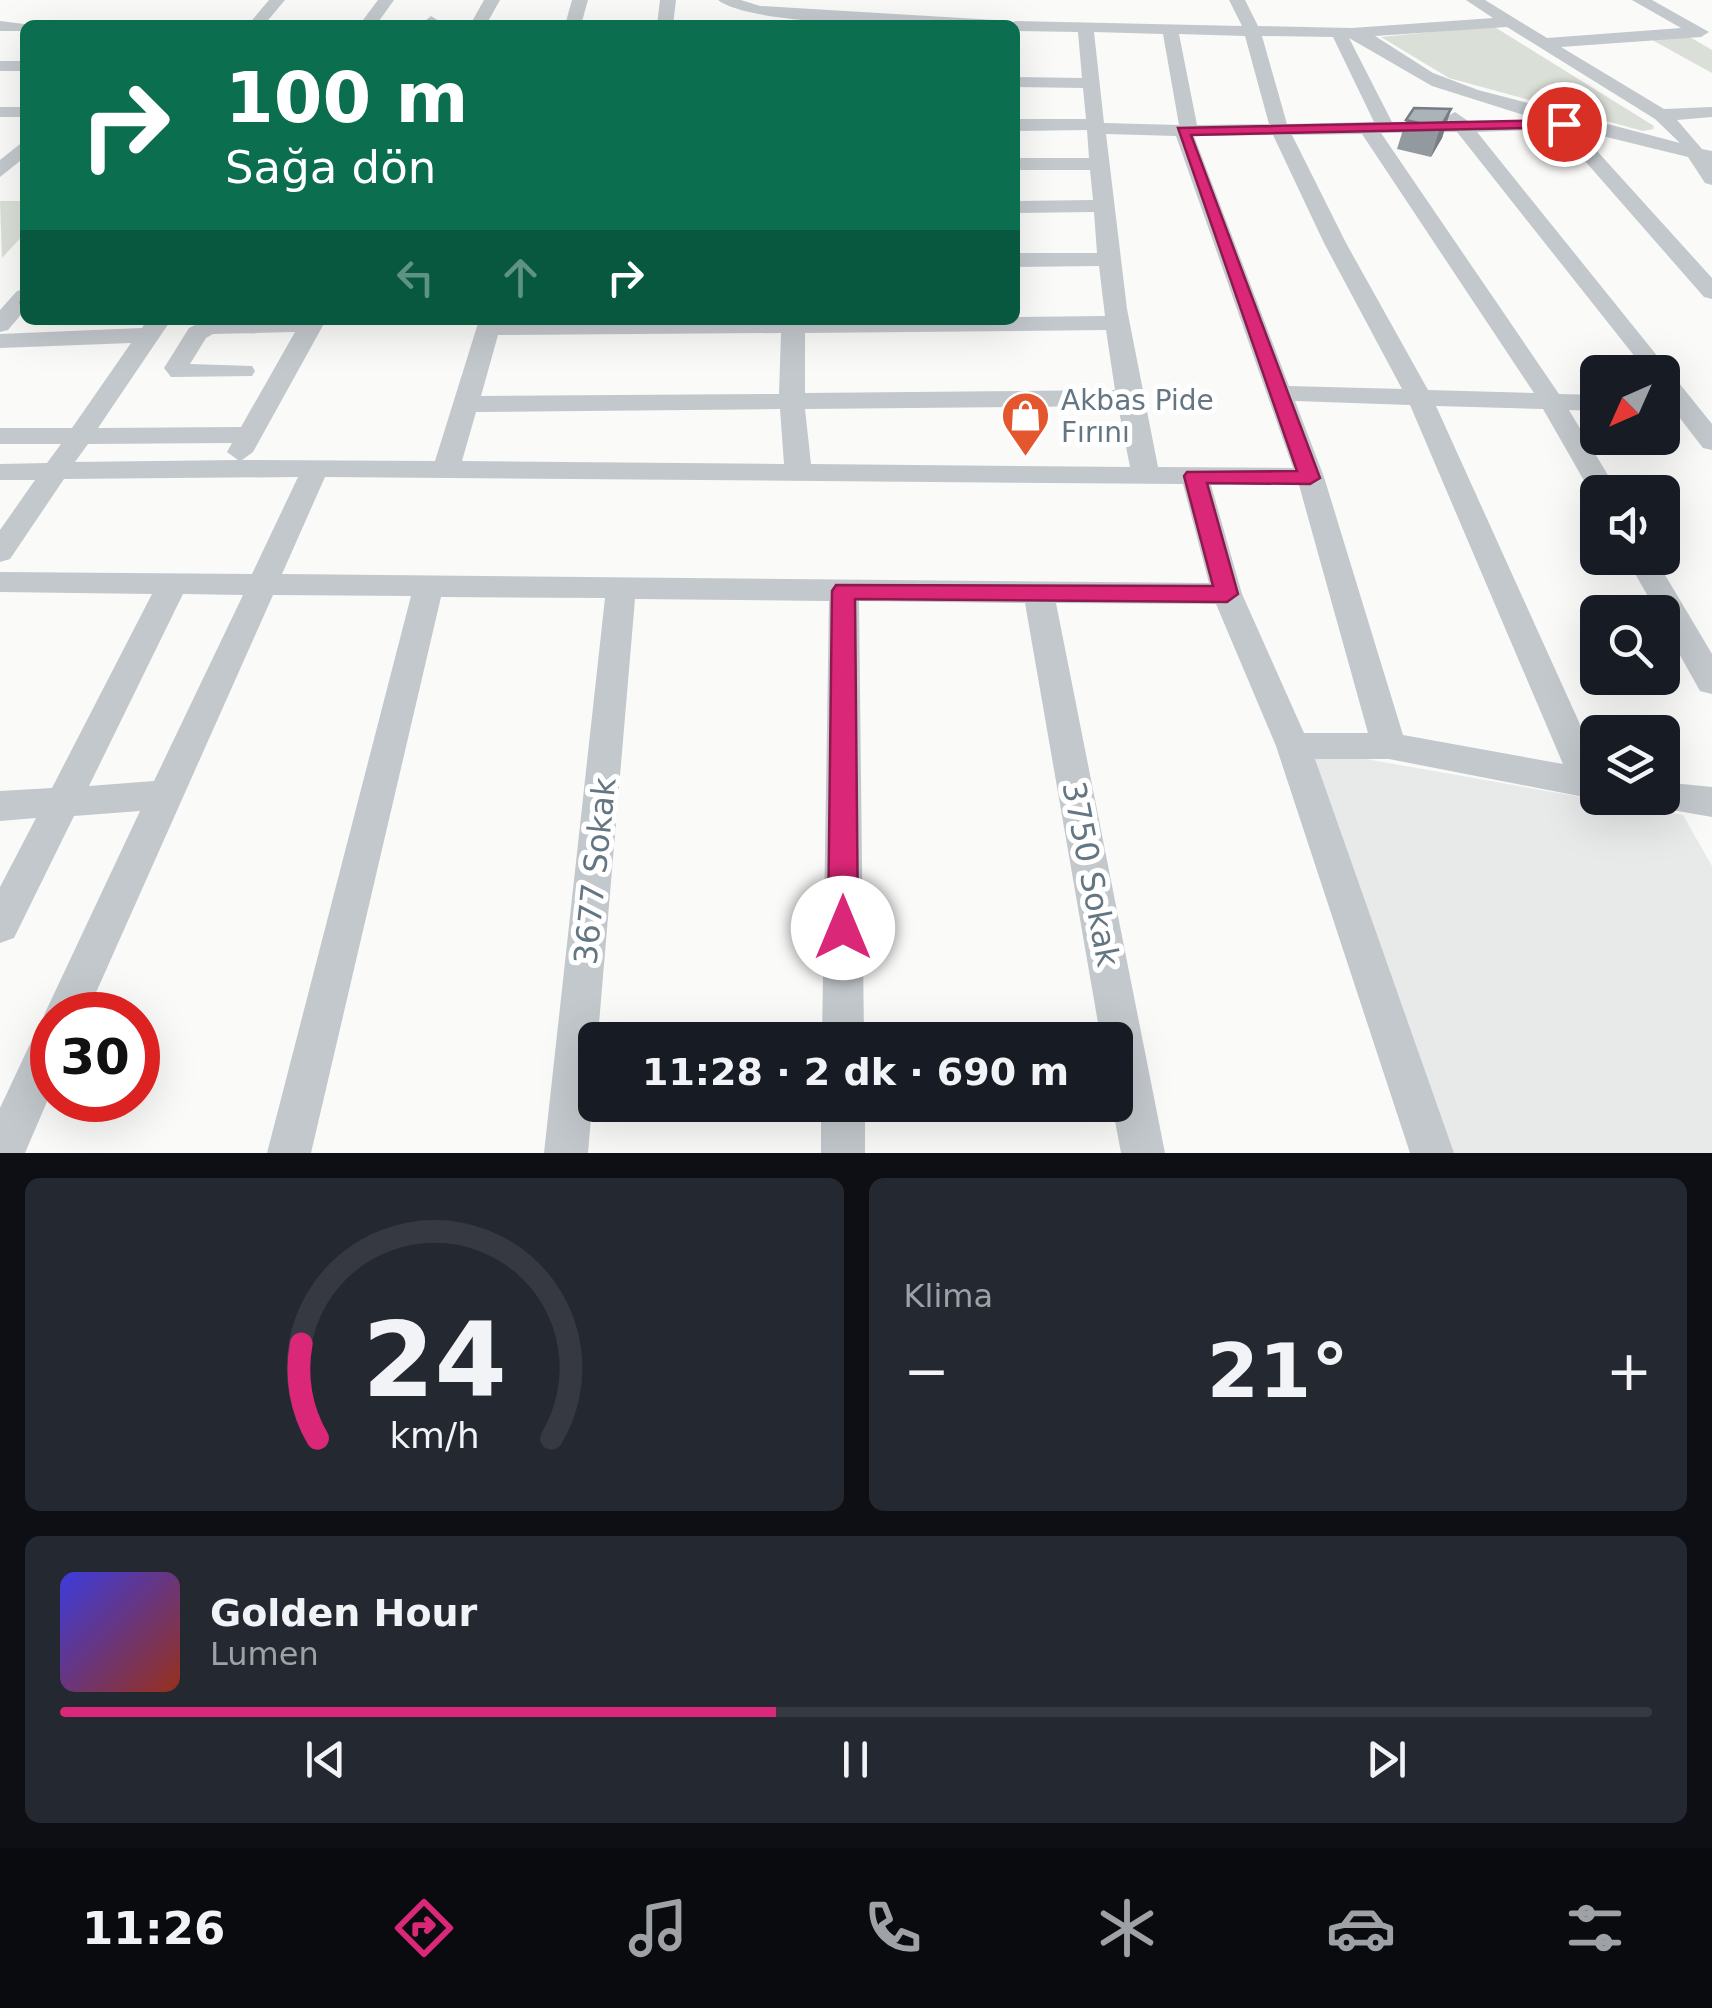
<!DOCTYPE html>
<html lang="tr">
<meta charset="utf-8">
<style>
:root{--surface:#171b24;--page:#242831;--text:#f1f3f6;--muted:#9ea1a6;--line:#363941;--accent:#db2777}
body{margin:0;font-family:"DejaVu Sans",sans-serif;background:var(--page);color:var(--text);height:100vh;display:flex;flex-direction:column;font-size:38px;white-space:nowrap}
*{box-sizing:border-box;margin:0}
p{font-size:32px;color:var(--muted)}
.icon{flex:none;width:55px;height:55px;fill:none;stroke:currentColor;stroke-width:2;stroke-linecap:round;stroke-linejoin:round}
.map{position:relative;height:1153px;overflow:hidden}
.sheet{display:flex;flex-direction:column;gap:25px;padding:25px;background:#0d0f14;flex:1}
.sheet>*{flex:none}
.guide{position:absolute;left:20px;top:20px;width:1000px;height:305px;border-radius:15px;box-shadow:0 10px 40px #0002;background:#0b6e4f;color:#fff;overflow:hidden}
.needle{width:65px;rotate:225deg}
.fabs{position:absolute;left:1580px;top:355px;display:grid;gap:20px}
.fabs a{display:grid;place-items:center;width:100px;height:100px;border-radius:15px;background:var(--surface);box-shadow:0 10px 40px #0002;font-size:50px}
.speed{position:absolute;left:30px;top:992px;display:flex;gap:20px;font-size:50px;font-weight:700;text-align:center}
.speed>*{display:grid;place-content:center;width:130px;height:130px;border-radius:50%;background:var(--surface);box-shadow:0 10px 40px #0002;line-height:1}
.speed .limit{border:15px solid #d22;background:#fff;color:#111}
.pin{position:absolute;display:grid;place-items:center;width:85px;height:85px;color:#fff;margin:-42px;border:5px solid #fff;border-radius:50%;box-shadow:0 2px 10px #0007}
.me{position:absolute;width:110px;margin:-55px;rotate:0deg;stroke-linejoin:round;filter:drop-shadow(0 0 8px #0008)}
.turn{display:flex;align-items:center;gap:35px;height:210px;padding:0 40px;font-size:45px}
.turn .icon{width:130px;height:130px;stroke-width:2.5}
.turn b{display:block;font-size:70px;line-height:85px}
.lanes{display:flex;align-items:center;height:95px;padding:0 40px;background:#0003;justify-content:center;gap:50px;direction:ltr}
.lanes .off{opacity:.35}
.big{font-size:75px;font-weight:700;line-height:1.1}
.sheet .card{flex:1;display:flex;flex-direction:column;justify-content:center;gap:15px;min-width:0;padding:0 35px;border-radius:15px;background:var(--page)}
.sheet .dial{align-items:center;gap:0}
.dial svg{height:260px;overflow:visible;fill:none;stroke:var(--line);stroke-width:7;stroke-linecap:round;text-anchor:middle}
.dial text{fill:var(--text);stroke:none}
.song{display:flex;align-items:center;gap:30px}
.cover{width:120px;height:120px;border-radius:15px;background:linear-gradient(135deg,hsl(240 70% 55%),hsl(10 70% 35%))}
.played{height:10px;border-radius:5px;background:linear-gradient(90deg,var(--accent) 45%,var(--line) 45%)}
.keys{display:flex;justify-content:space-around;direction:ltr}
.heat{display:flex;justify-content:space-between;align-items:center;font-size:55px;direction:ltr}
.sheet .tiles{flex:1;display:grid;gap:25px;grid-template-columns:1fr 1fr}
.card:last-child{grid-column:span 2}
.trip{position:absolute;left:578px;top:1022px;width:555px;height:100px;border-radius:15px;background:var(--surface);box-shadow:0 10px 40px #0002;font-weight:700;line-height:100px;text-align:center}
.tabs{display:flex;height:160px;justify-content:space-around;align-items:center;background:#090b0e;color:var(--muted)}
.tabs .icon{width:70px;height:70px}
.tabs .current{color:var(--accent)}
.tabs b{font-size:45px;color:var(--text)}
.map>svg:first-child{display:block}
</style>
<div class="map">
<svg width="1712" height="1153" viewBox="0 0 1712 1153">
<rect width="100%" height="100%" fill="#fafaf8"/>
<polygon fill="#e8e9e9" points="1298,747 1683,815 1712,866 1712,1153 1451,1153"/>
<g fill="#dadfd7">
<polygon points="1493,26 1654,126 1653,129 1643,131 1449,78 1381,37"/>
<polygon points="1645,36 1688,36 1712,50 1712,73"/>
<polygon points="0,201 25,201 25,233 2,258"/>
</g>
<g fill="none" stroke-linecap="round" stroke-linejoin="round">
<g fill="#c3c8cc" fill-rule="evenodd">
<polygon points="269,0 285,0 264,25 248,25"/>
<polygon points="378,0 394,0 376,25 353,25 363,20"/>
<polygon points="484,0 500,0 486,25 470,25"/>
<polygon points="572,0 588,0 581,25 565,25"/>
<polygon points="660,0 676,0 673,25 657,25"/>
<path d="M718,0H741L760,6L995,20L1003,25C948,25 756,29 718,0Z"/>
<path d="M1229,0H1245L1258,26L1352,28L1493,18L1466,0H1485L1547,38L1681,28L1632,0H1652L1709,32L1701,37L1561,47L1664,109L1712,107V117L1677,120L1702,149L1712,151V185L1705,183L1688,157L1578,130L1712,278V299L1704,297L1557,129L1477,132L1712,424V450L1703,448L1662,395V372H1647L1457,132L1381,133L1559,394L1598,395V411L1569,410L1618,492H1598V499L1594,498L1543,409L1436,406L1598,764V798H1603H1589L1389,759H1315L1454,1153H1410L1276,746L1216,604L1056,603L1165,1153H1121L1112,1105L1115,1040H1101L1025,603L859,601L864,1040H822L829,601L635,599L588,1153H544L605,598L441,597L311,1153H267L411,596L273,595L86,1015H52V1090L25,1153H0V1108L37,1029L49,1024L44,1015L140,811L74,816L14,938L0,943V887L36,818L0,821V791L52,788L152,594L0,592V572L252,574L298,477L64,479L10,559L0,562V530L35,480H0V464L47,463L61,444H0V428H72L131,343L0,348V334L142,328L147,320H171L98,428L241,427L295,332L213,334L206,338L190,364L252,366L255,371L252,376L171,377L164,368L189,328L201,322L326,320L253,452L242,460L435,461L479,320H1015V317L1105,316L1099,266L1015,267V253H1097L1094,212L1015,213V201L1093,200L1090,170H1015V158H1089L1087,130L1015,131V119H1086L1083,88L1015,87V77L1082,78L1078,32L1015,31V25H1008L1015,21L1242,26ZM1507,27L1655,119L1680,143L1478,90L1433,73L1375,36ZM1094,32L1163,34L1179,125L1104,123ZM1179,34L1245,36L1269,124L1197,125ZM1262,36L1333,37L1374,122L1287,124ZM1349,38L1432,86L1539,120L1468,121L1455,112L1446,117L1449,121L1392,122ZM1106,134L1176,136L1293,468L1158,467L1127,309ZM1362,134L1534,393L1428,390L1346,243L1292,135ZM1273,135L1324,243L1402,389L1289,386L1194,136ZM1106,330L1115,390L805,393V333ZM781,333L779,394L481,396L498,335ZM1295,401L1410,405L1563,764L1403,735L1324,477ZM1118,406L1130,467L811,464L805,409ZM780,409L784,464L462,461L476,412ZM232,443L227,452L238,460L75,462L88,444ZM325,477L1183,484L1209,583L282,574ZM1211,485H1299L1368,733H1304L1242,594ZM183,594L243,595L154,781L89,786Z"/>
<polygon points="431,16 439,21 436,25 420,25"/>
<polygon points="0,21 32,25 25,25 25,31 0,31"/>
<rect x="0" y="61" width="25" height="10"/>
<rect x="0" y="107" width="25" height="10"/>
<polygon points="25,140 25,157 0,177 0,160"/>
<polygon points="25,289 25,310 8,330 0,332 0,310 17,291"/>
<polygon points="1626,558 1655,558 1712,654 1712,694 1700,691 1662,623 1662,612 1657,612"/>
<polygon points="1662,782 1712,787 1712,817 1649,806 1645,798 1662,798"/>
<rect x="821" y="1105" width="44" height="48"/>
</g>
</g>
<g fill="#929a9f">
<polygon points="1451,109 1442,138 1431,157 1397,149 1406,120"/>
<polygon points="25,296 25,315 19,302"/>
</g>
<polygon fill="#777d82" points="1451,109 1442,138 1431,157 1440,128"/>
<polygon fill="#aab3b9" stroke="#777d82" stroke-width="2.5" points="1414,108 1451,109 1440,128 1406,120"/>
<polygon fill="#db2777" stroke="#8e194d" stroke-width="2.5" points="1564,120 1569,122 1569,127 1191,135 1320,478 1310,484 1207,483 1238,594 1227,602 855,599 858,928 854,937 843,941 833,937 828,928 832,591 836,585 1213,586 1184,476 1187,472 1297,471 1178,128"/>
<defs>
<symbol id="shop-pin" viewBox="-11 -11 22 30"><path d="M0 17L-7.5 6A9.5 9.5 0 1 1 7.5 6Z" fill="#e4572e" stroke="#fff"/><path d="M-5-2.5h2.3a2.7 3.5 0 0 1 5.4 0H5L5.5 6h-11ZM-1.5-2.5h3a1.5 2.3 0 0 0-3 0Z" fill="#fff"/></symbol>
</defs>
<g fill-rule="evenodd">
<use href="#shop-pin" x="998" y="388" width="55" height="75"/>
</g>
<g text-anchor="middle" stroke-width="10" stroke-linejoin="round" paint-order="stroke">
<g font-size="28" fill="#657683" stroke="#fff" text-anchor="start">
<text x="1061" y="410">Akbas Pide<tspan x="1061" dy="32">Fırını</tspan></text>
</g>
<g font-size="32" fill="#657683" stroke="#fff">
<text transform="translate(595 871) rotate(-84)" y="11">3677 Sokak</text>
<text transform="translate(1091 874) rotate(79)" y="11">3750 Sokak</text>
</g>
</g>
</svg>
<div class="fabs">
<a><svg class="needle" viewBox="-14 -14 28 28"><path d="M0-13l5 13h-10z" fill="#e53935"/><path d="M0 13l5-13h-10z" fill="#9ea1a6"/></svg></a>
<a><svg class="icon" aria-label="sound" viewBox="0 0 24 24"><path d="M4 9h4l5-4v14l-5-4H4zM17 9q2 3 0 6"/></svg></a>
<a><svg class="icon" aria-label="search" viewBox="0 0 24 24"><circle cx="10" cy="10" r="6"/><path d="M15 15l6 6"/></svg></a>
<a><svg class="icon" aria-label="layers" viewBox="0 0 24 24"><path d="M12 4l9 5-9 5-9-5zM3 14l9 5 9-5"/></svg></a>
</div>
<div class="speed"><div class="limit">30</div></div>
<div class="pin" style="left:1564px;top:124px;background:#d93025"><svg class="icon" aria-label="arrive" viewBox="0 0 24 24"><path d="M6 21V4h12l-3 4 3 4H6"/></svg></div>
<svg class="me" style="left:843px;top:928px" viewBox="-20 -20 40 40"><circle r="19" fill="#fff"/><path d="M0-13L10 11 0 6-10 11z" fill="#db2777"/></svg>
<div class="trip">11:28 · 2 dk · 690 m</div>
<div class="guide">
<div class="turn"><svg class="icon" aria-label="right" viewBox="0 0 24 24"><path d="M7 20v-9h11M14 6l5 5-5 5"/></svg><div><b>100 m</b>Sağa dön</div></div>
<div class="lanes"><svg class="icon off" aria-label="left" viewBox="0 0 24 24"><path d="M17 20v-9H6M10 6l-5 5 5 5"/></svg><svg class="icon off" aria-label="ahead" viewBox="0 0 24 24"><path d="M12 20V5M6 11l6-6 6 6"/></svg><svg class="icon" aria-label="right" viewBox="0 0 24 24"><path d="M7 20v-9h11M14 6l5 5-5 5"/></svg></div>
</div>
</div>
<section class="sheet">
<div class="tiles">
<div class="card dial"><svg viewBox="0 0 100 80">
<path d="M14 69A42 42 0 1 1 86 69"/>
<path d="M14 69A42 42 0 0 1 9 40" stroke="#db2777"/>
<text x="50" y="56" font-size="32" font-weight="700">24</text>
<text x="50" y="72" font-size="11">km/h</text>
</svg></div>
<div class="card"><p>Klima</p>
<div class="heat"><a>−</a><b class="big">21°</b><a>+</a></div>
</div>
<div class="card">
<div class="song"><i class="cover"></i><div><b>Golden Hour</b><p>Lumen</p></div></div>
<div class="played"></div>
<div class="keys"><svg class="icon" aria-label="previous" viewBox="0 0 24 24"><path d="M18 5L8 12l10 7zM5 5v14"/></svg><svg class="icon" aria-label="pause" viewBox="0 0 24 24"><path d="M8 5v14M16 5v14"/></svg><svg class="icon" aria-label="next" viewBox="0 0 24 24"><path d="M6 5l10 7-10 7zM19 5v14"/></svg></div>
</div>
</div>
</section>
<nav class="tabs">
<b>11:26</b>
<svg class="icon current" aria-label="directions" viewBox="0 0 24 24"><path d="M12 3l9 9-9 9-9-9zM9 14v-3h6M13 9l2 2-2 2"/></svg>
<svg class="icon" aria-label="music" viewBox="0 0 24 24"><path d="M9 18V5l10-2v13"/><circle cx="6" cy="18" r="3"/><circle cx="16" cy="16" r="3"/></svg>
<svg class="icon" aria-label="phone" viewBox="0 0 24 24"><path d="M5 4h4l2 5-3 2q2 4 5 5l2-3 5 2v4C11 20 4 13 5 4z"/></svg>
<svg class="icon" aria-label="climate" viewBox="0 0 24 24"><path d="M12 3v18M4 7l16 10M4 17L20 7"/></svg>
<svg class="icon" aria-label="car" viewBox="0 0 24 24"><path d="M5 17H2v-5l4-1 3-4h7l3 4 3 1v5h-3M9 17h6M6 11h13"/><circle cx="7" cy="17" r="2"/><circle cx="17" cy="17" r="2"/></svg>
<svg class="icon" aria-label="filters" viewBox="0 0 24 24"><path d="M4 7h16M4 17h16"/><circle cx="9" cy="7" r="2"/><circle cx="15" cy="17" r="2"/></svg>
</nav>
